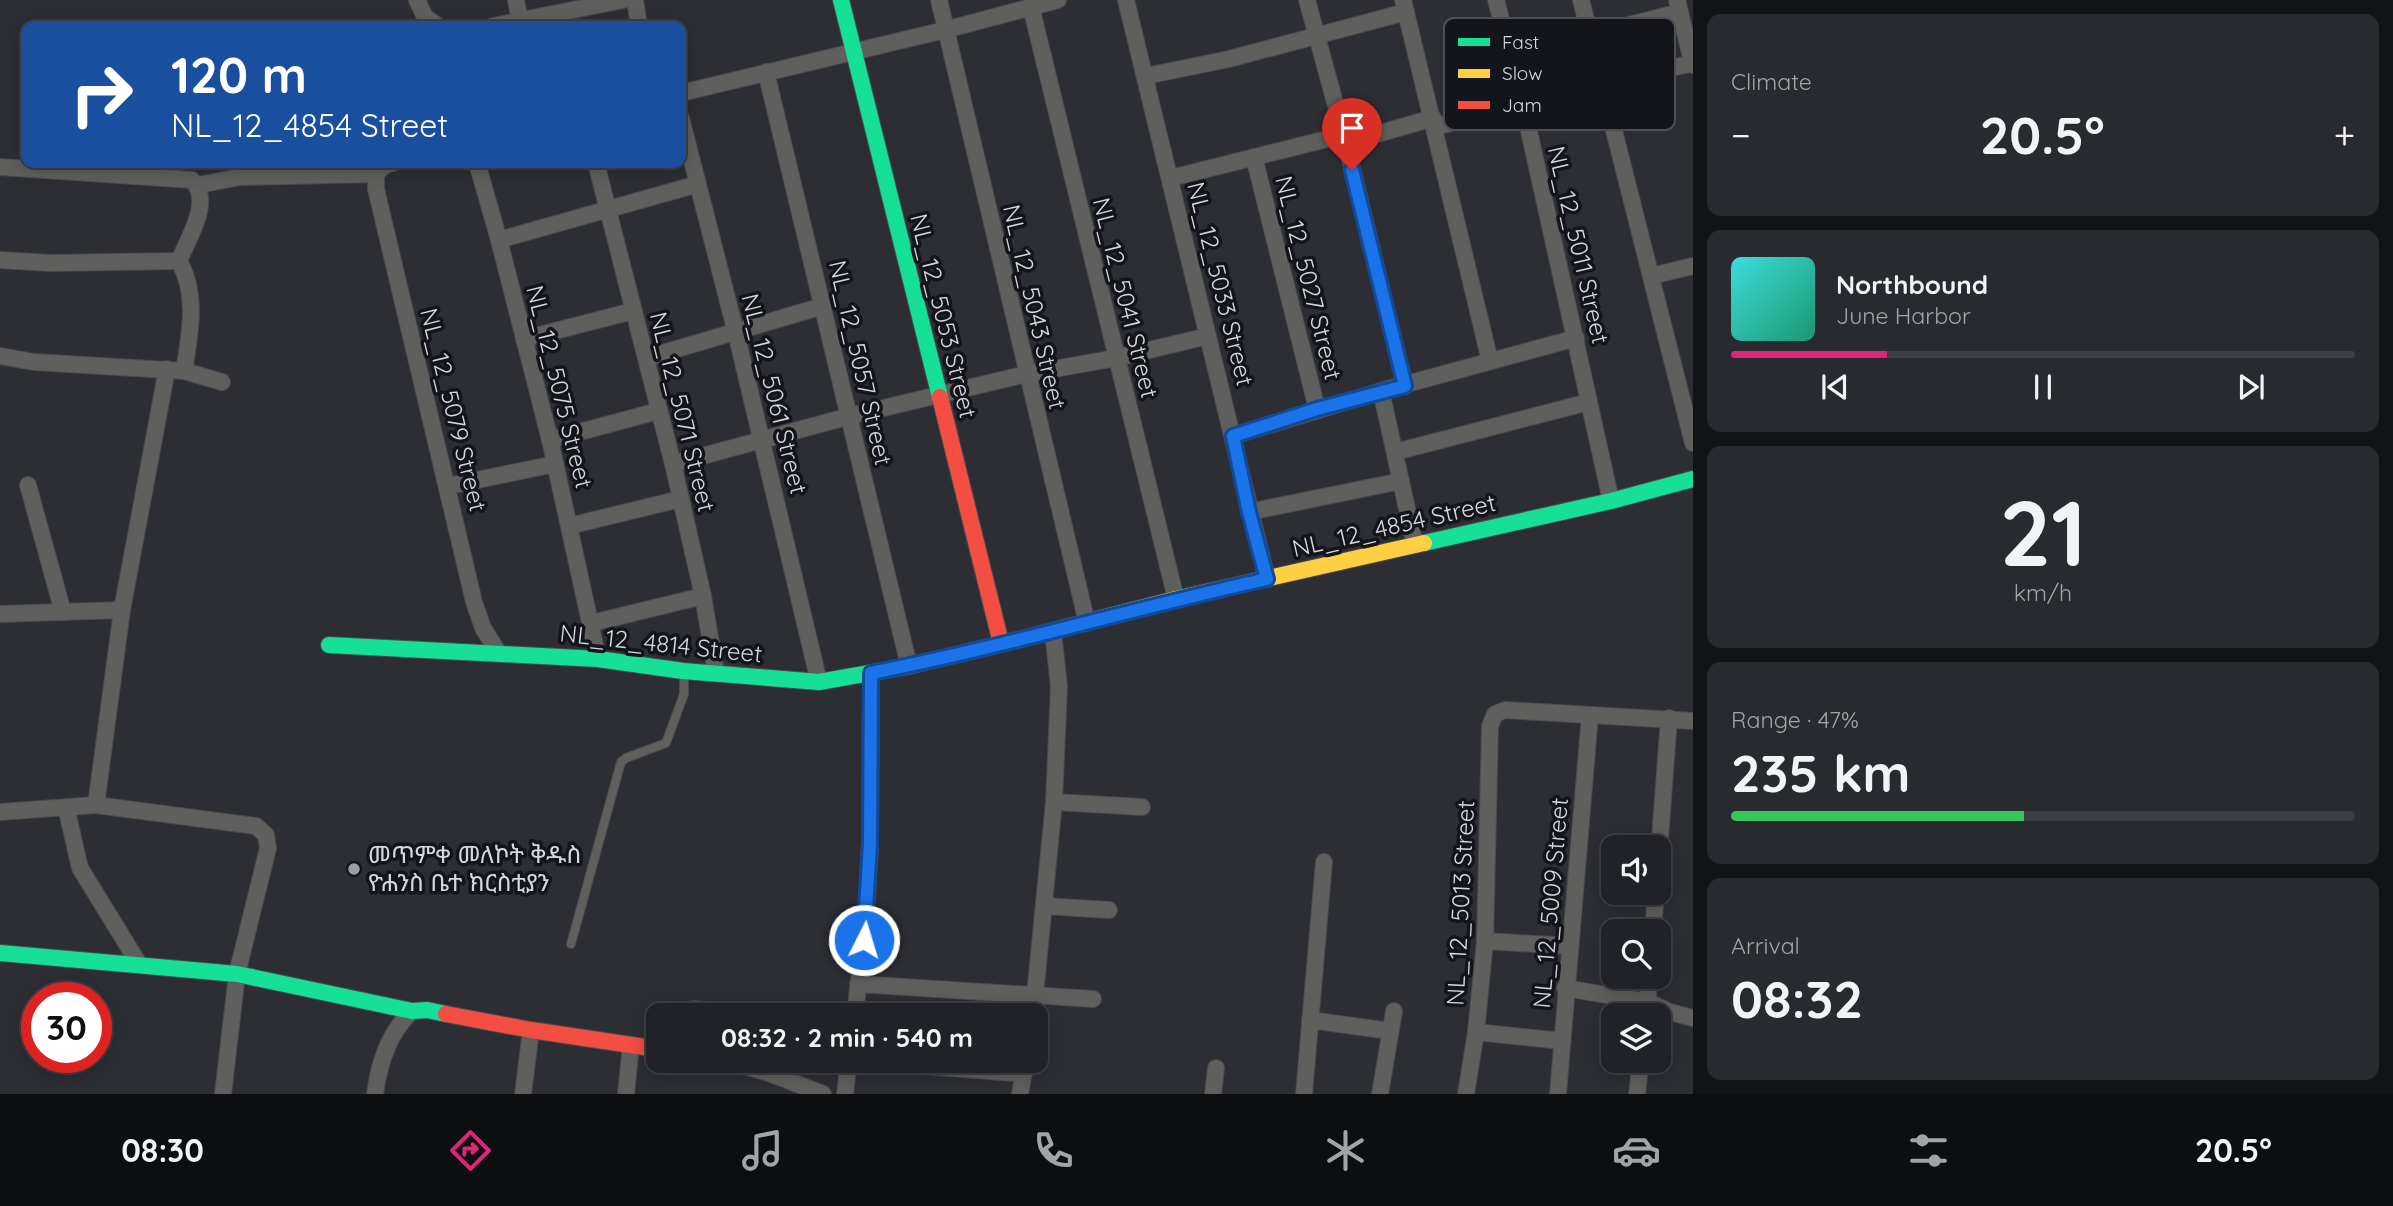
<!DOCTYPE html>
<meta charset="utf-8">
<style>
:root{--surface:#212227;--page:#292a2f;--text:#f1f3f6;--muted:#a2a4a7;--line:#3e3f44;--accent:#db2777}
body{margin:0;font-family:Quicksand,"Noto Sans Ethiopic",sans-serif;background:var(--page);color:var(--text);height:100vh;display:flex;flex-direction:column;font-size:26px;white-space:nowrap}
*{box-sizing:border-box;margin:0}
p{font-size:23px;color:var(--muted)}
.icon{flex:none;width:38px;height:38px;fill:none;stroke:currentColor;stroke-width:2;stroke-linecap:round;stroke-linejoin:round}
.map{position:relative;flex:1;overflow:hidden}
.side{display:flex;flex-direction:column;gap:14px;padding:14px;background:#121315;width:700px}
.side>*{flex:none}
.guide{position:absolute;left:21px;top:21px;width:665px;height:147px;border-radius:14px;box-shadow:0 4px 18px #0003,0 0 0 2px var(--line);background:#1a4fa0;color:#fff;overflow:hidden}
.buttons{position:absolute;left:1601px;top:835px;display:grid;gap:14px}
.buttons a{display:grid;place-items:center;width:70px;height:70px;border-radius:14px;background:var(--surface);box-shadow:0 4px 18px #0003,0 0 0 2px var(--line);font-size:35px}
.speed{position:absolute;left:21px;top:982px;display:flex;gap:14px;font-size:35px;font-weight:700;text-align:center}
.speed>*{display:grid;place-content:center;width:91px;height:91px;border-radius:50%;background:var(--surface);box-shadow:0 4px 18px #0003,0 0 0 2px var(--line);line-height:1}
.speed .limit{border:10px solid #d22;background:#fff;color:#111}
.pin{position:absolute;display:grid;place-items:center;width:60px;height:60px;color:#fff;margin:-72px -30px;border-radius:50% 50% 50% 0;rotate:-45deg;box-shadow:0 0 7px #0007}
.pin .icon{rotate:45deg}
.me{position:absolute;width:77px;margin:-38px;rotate:5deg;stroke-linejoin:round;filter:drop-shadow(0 0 5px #0008)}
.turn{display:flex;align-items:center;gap:24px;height:147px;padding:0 35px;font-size:32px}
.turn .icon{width:91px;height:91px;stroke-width:2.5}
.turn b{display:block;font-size:49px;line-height:60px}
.big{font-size:52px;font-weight:800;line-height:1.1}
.side .tile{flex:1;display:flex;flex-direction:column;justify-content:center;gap:10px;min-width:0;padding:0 24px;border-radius:14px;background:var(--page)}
.side .dial{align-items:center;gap:0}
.dial b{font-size:91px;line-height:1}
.song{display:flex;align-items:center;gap:21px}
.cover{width:84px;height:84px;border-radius:10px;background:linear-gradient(135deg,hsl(180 70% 55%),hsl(160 70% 35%))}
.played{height:7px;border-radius:4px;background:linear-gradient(90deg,var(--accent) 25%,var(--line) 25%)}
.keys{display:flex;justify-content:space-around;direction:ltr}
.heat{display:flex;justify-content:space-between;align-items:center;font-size:38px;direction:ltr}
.charge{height:10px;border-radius:5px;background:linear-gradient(90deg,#34c759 47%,var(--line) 0)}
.trip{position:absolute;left:646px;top:1003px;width:402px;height:70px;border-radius:14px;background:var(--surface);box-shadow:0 4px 18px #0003,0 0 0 2px var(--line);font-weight:800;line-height:70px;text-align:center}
.menu{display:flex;height:112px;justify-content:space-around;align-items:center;background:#0d0e10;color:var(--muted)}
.menu .icon{width:49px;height:49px}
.menu .selected{color:var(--accent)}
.menu b{font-size:32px;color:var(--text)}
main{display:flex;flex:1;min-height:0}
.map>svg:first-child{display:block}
</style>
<main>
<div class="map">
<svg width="1693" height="1094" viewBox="0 0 1693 1094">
<rect width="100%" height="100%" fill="#2c2e34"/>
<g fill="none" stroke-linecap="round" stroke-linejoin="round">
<defs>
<g id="lane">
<polyline points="571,944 621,762 626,758 666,743 684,694 684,674"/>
<polyline points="693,1005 823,1015"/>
</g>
<g id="street">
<polyline points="417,0 425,17 438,26"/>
<polyline points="516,0 520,21"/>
<polyline points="635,0 639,26"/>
<polyline points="939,0 1087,623"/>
<polyline points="1126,0 1267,579"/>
<polyline points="1307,0 1346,143 1405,386"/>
<polyline points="1403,0 1490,361"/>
<polyline points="1496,0 1523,104 1611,501"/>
<polyline points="1581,0 1693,443"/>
<polyline points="1677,0 1693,65"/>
<polyline points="1031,7 1176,599"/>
<polyline points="493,26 623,0"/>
<polyline points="1590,35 1680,12"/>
<polyline points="766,72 909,666"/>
<polyline points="1146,76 1229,59 1406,12"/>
<polyline points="681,93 945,30 1058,0"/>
<polyline points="681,118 736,333 819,682"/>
<polyline points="1435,127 1602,84 1693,63"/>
<polyline points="1346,143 1433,118"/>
<polyline points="1254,157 1317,409"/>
<polyline points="477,163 499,240 550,440 598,659"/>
<polyline points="596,163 673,464 703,596 716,673"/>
<path d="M0,167L192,180C213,201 188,238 179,261"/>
<polyline points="376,174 376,189 474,602 483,628 498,652"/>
<polyline points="1171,178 1343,135"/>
<polyline points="198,185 240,177 376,174 385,165 393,163"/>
<polyline points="499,240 698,184"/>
<polyline points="0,260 50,263 179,261"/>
<polyline points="1651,276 1693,266"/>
<polyline points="524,339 633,311"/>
<path d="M0,356L34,362L184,371C190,334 198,295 179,261"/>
<polyline points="646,358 823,306"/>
<polyline points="184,371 222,382"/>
<polyline points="1381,391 1415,545"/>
<polyline points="1233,436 1381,391 1576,338"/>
<polyline points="550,440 658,411"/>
<polyline points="1395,452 1589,402"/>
<polyline points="673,464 850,416 1026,374 1116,358 1208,336"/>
<polyline points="28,485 63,612"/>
<polyline points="448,486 555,464"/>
<polyline points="1249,512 1401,481"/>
<polyline points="569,526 680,499"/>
<polyline points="0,614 122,610"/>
<polyline points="592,623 703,596"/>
<polyline points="1054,802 1142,807"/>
<polyline points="96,805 122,610 167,369"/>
<polyline points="66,807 80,868 139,964"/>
<polyline points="0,812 96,805 256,826 266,835 268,848 237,974 223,1094"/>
<polyline points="1659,852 1669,718"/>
<polyline points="1045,906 1109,910"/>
<polyline points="1653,931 1656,892"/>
<polyline points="1485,941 1569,946"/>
<polyline points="858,984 1093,999"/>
<polyline points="1565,988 1648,1002 1670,1012 1693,1018"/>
<polyline points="855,1015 866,918 870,844 871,673"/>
<polyline points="1033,1015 1054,802 1059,686 1053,632"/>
<polyline points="1646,1015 1650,976"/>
<polyline points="1310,1020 1390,1031"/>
<polyline points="1476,1032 1562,1041"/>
<polyline points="724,1060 769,1073 823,1094"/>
<polyline points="853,1060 1024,1074"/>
<path d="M375,1094C379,1063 389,1032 412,1011"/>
<polyline points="523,1094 531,1030"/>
<polyline points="626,1094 631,1045"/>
<polyline points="845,1094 849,1060"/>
<polyline points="1020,1094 1026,1060"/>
<polyline points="1213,1094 1216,1068"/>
<polyline points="1304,1094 1324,862"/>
<polyline points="1380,1094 1394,1011"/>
<polyline points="1466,1094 1476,1032 1485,941 1490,726 1495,714 1505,710 1693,721"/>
<polyline points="1558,1094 1590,715"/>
<polyline points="1637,1094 1641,1060"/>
</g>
<g id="fast">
<polyline points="841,0 940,397"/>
<polyline points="1424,543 1611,501 1693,479"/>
<polyline points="329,645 598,659 683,671 819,682 909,666 1013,641"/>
<polyline points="0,953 237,974 412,1011 427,1010 446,1014"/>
</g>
<polyline id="slow" points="1013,641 1176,599 1424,543"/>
<g id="jam">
<polyline points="940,397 1001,643"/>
<polyline points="446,1014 531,1030 658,1049"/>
</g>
</defs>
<use href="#lane" stroke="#484a4e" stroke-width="10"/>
<use href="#street" stroke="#484a4e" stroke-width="18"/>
<use href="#fast" stroke="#484a4e" stroke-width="18"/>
<use href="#slow" stroke="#484a4e" stroke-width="18"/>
<use href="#jam" stroke="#484a4e" stroke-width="18"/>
<use href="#lane" stroke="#5f5f5e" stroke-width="8"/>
<use href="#street" stroke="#5f5f5e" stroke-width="16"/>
<use href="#fast" stroke="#16e098" stroke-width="16"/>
<use href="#slow" stroke="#ffcf43" stroke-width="16"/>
<use href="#jam" stroke="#f24e42" stroke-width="16"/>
</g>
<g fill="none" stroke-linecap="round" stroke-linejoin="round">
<defs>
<path id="route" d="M864,940L870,844L871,673C1004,647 1135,608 1267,579L1249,512L1233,436L1317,409L1405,386L1352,170"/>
</defs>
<use href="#route" stroke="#114b97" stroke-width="18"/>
<use href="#route" stroke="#1a73e8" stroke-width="12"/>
</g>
<circle fill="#999ca2" stroke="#14151a" stroke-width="2.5" cx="354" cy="869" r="7"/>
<g text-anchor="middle" stroke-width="7" stroke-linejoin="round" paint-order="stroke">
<g font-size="24" fill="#d4d7de" stroke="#14151a">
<text transform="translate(1578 245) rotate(77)" y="8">NL_12_5011 Street</text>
<text transform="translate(1308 278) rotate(76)" y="8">NL_12_5027 Street</text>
<text transform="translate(1220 284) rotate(76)" y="8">NL_12_5033 Street</text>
<text transform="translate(1125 298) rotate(76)" y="8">NL_12_5041 Street</text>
<text transform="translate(1034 307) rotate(77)" y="8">NL_12_5043 Street</text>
<text transform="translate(943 316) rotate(76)" y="8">NL_12_5053 Street</text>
<text transform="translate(860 363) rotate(77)" y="8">NL_12_5057 Street</text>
<text transform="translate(559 387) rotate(76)" y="8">NL_12_5075 Street</text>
<text transform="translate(774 394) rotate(76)" y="8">NL_12_5061 Street</text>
<text transform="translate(453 410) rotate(76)" y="8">NL_12_5079 Street</text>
<text transform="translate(682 412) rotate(76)" y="8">NL_12_5071 Street</text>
<text transform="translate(1394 526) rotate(-13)" y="8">NL_12_4854 Street</text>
<text transform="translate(661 644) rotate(6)" y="8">NL_12_4814 Street</text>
<text transform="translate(1461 903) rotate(-87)" y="8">NL_12_5013 Street</text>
<text transform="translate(1551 903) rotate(-85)" y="8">NL_12_5009 Street</text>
</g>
<g font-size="24" fill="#d4d7de" stroke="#14151a" text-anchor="start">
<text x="368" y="863">መጥምቀ መለኮት ቅዱስ<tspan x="368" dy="28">ዮሐንስ ቤተ ክርስቲያን</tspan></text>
</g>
</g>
<rect x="1444" y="18" width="231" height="112" rx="10" fill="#14151a" stroke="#4e4f55" stroke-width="2"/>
<rect x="1458" y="38" width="32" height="8" fill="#16e098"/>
<rect x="1458" y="69" width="32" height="9" fill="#ffcf43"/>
<rect x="1458" y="101" width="32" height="8" fill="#f24e42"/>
<g font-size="19" fill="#d4d7de">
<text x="1502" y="49">Fast</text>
<text x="1502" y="80">Slow</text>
<text x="1502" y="112">Jam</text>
</g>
</svg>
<div class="buttons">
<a><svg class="icon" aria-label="sound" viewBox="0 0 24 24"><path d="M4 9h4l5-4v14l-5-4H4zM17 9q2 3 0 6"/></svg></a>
<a><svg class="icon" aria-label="search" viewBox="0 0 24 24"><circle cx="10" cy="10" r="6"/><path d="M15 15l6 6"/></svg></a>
<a><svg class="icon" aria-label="layers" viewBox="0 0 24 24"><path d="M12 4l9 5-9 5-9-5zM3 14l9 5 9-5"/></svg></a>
</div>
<div class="speed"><div class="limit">30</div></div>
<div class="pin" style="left:1352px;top:170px;background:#d93025"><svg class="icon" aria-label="arrive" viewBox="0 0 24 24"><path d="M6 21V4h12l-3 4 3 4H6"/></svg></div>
<svg class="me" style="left:864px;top:940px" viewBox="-20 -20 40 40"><circle r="17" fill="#1a73e8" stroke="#fff" stroke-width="3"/><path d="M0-11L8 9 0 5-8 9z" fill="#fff"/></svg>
<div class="trip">08:32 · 2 min · 540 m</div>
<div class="guide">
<div class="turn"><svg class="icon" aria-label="right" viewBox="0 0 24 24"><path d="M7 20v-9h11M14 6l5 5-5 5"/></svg><div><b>120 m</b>NL_12_4854 Street</div></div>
</div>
</div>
<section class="side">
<div class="tile"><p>Climate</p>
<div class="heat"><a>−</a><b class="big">20.5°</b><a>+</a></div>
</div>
<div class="tile">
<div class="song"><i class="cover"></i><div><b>Northbound</b><p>June Harbor</p></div></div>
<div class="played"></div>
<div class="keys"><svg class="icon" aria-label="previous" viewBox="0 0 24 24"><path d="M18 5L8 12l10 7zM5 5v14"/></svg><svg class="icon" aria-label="pause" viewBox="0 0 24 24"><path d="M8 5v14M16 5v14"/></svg><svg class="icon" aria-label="next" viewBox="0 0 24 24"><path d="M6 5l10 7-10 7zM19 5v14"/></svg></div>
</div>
<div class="tile dial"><b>21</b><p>km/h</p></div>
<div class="tile"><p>Range · 47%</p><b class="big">235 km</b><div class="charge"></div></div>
<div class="tile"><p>Arrival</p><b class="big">08:32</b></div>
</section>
</main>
<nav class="menu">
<b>08:30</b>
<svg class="icon selected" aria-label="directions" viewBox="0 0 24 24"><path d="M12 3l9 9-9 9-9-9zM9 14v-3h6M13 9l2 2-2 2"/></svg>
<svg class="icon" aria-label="music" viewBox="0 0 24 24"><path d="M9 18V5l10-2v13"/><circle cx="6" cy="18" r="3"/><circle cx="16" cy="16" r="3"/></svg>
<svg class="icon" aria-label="phone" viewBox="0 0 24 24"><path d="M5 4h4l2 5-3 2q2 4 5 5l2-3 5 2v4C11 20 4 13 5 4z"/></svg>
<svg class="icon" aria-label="climate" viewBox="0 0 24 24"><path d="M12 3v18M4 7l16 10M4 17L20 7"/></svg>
<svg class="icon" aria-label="car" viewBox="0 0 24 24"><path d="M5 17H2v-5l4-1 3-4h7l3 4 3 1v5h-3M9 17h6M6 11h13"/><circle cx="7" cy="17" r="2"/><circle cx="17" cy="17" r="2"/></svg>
<svg class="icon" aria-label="filters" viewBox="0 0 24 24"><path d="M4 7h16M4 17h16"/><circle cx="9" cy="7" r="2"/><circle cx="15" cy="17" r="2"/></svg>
<b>20.5°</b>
</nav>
